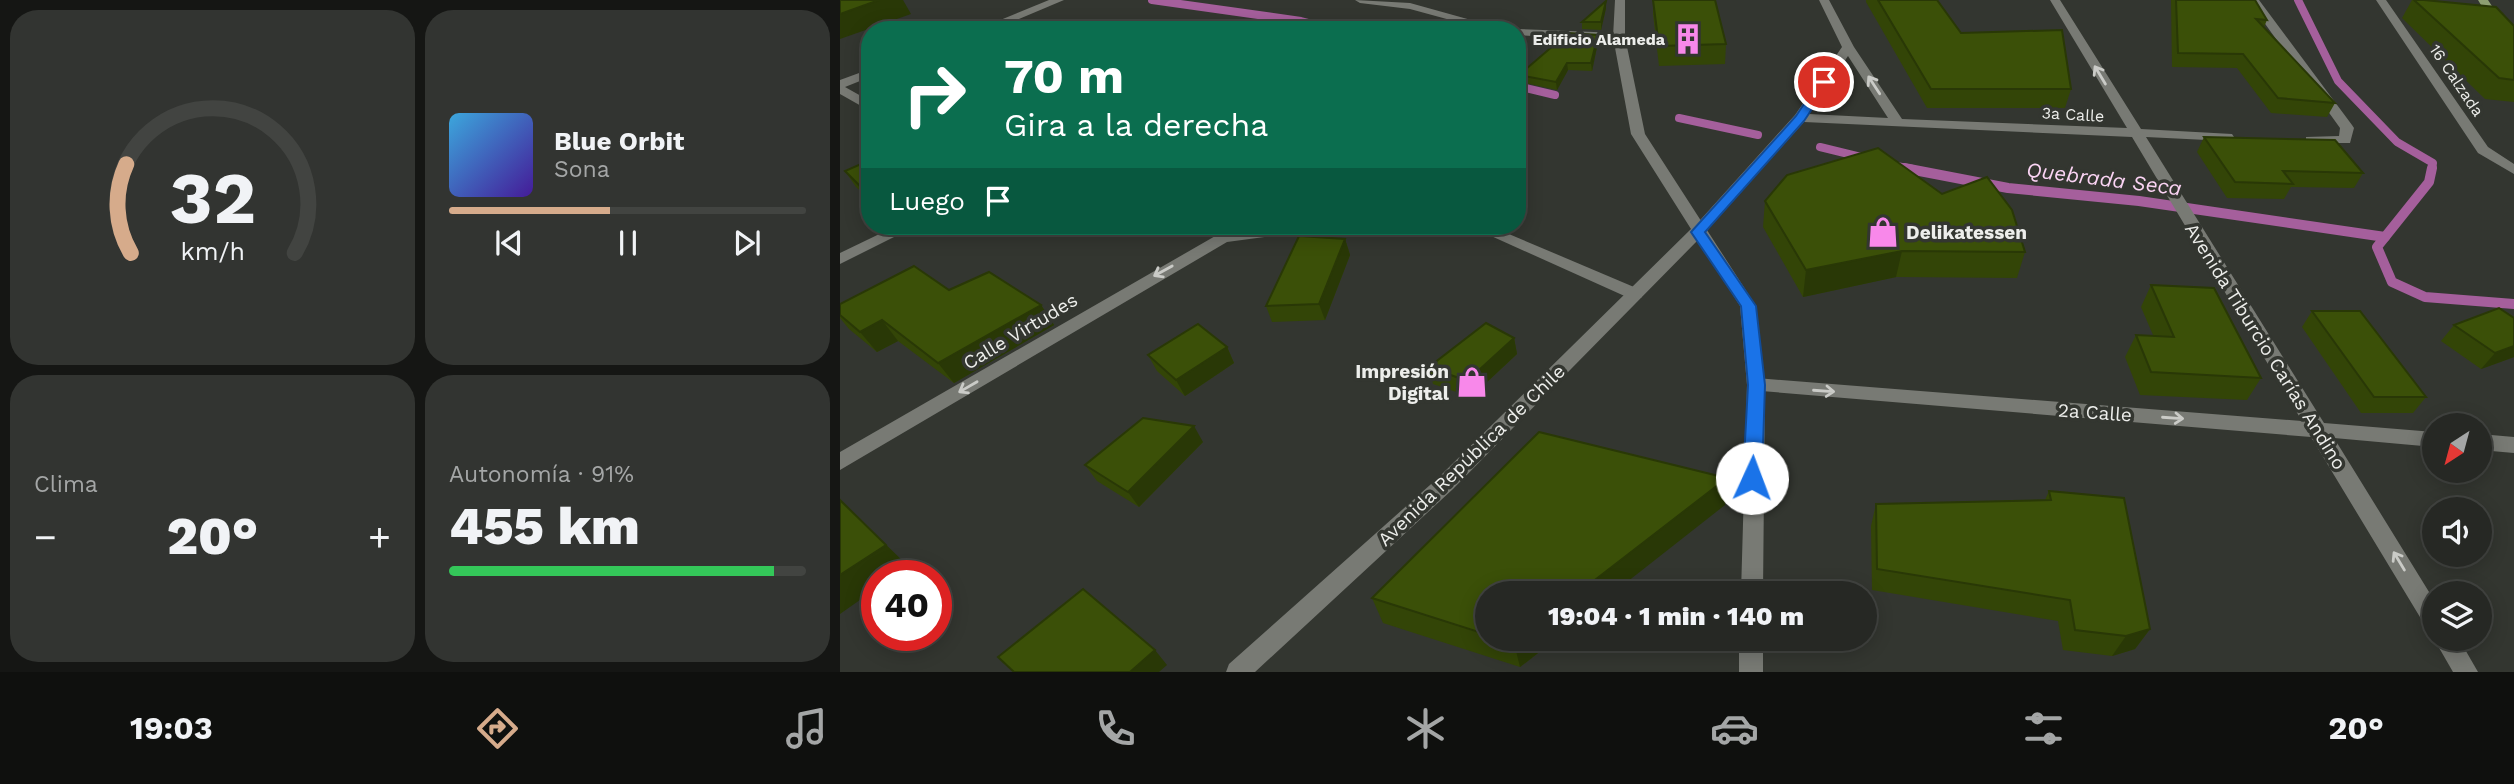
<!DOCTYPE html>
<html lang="es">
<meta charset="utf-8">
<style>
:root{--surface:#262824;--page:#323431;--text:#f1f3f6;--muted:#a4a6a6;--line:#424441;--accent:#d6ab8b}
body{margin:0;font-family:"Work Sans",sans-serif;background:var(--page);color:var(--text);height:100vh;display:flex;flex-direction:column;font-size:26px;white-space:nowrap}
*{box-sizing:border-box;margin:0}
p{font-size:23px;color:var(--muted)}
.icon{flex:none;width:38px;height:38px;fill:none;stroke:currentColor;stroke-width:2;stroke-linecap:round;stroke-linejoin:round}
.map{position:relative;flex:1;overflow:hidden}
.sheet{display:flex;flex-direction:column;gap:10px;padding:10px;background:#151614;width:840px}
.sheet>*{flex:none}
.guide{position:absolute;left:21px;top:21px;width:665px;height:214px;border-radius:28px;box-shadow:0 4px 18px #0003,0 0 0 2px var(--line);background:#0b6e4f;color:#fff;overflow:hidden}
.needle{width:46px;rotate:216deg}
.fabs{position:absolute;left:1582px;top:413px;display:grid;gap:14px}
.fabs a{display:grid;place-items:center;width:70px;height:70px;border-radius:50%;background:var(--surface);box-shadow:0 4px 18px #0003,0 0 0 2px var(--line);font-size:35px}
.speed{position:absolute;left:21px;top:560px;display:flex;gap:14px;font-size:35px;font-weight:700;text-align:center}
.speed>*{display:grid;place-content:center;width:91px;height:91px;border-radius:50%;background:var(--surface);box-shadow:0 4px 18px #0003,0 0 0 2px var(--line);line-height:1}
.speed .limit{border:10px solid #d22;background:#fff;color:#111}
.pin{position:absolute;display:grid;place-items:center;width:60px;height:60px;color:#fff;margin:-30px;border:4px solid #fff;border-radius:50%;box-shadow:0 2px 7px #0007}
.me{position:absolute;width:77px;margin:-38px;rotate:2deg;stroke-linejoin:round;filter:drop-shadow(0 0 5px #0008)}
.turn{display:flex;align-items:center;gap:24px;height:147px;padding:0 28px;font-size:32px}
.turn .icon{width:91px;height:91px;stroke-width:2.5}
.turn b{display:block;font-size:49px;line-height:60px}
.then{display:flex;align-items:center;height:66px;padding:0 28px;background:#0003;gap:14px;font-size:26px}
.big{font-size:52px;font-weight:800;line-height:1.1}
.sheet .widget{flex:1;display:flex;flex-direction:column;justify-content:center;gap:10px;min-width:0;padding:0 24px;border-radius:28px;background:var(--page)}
.sheet .dial{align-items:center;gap:0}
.dial svg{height:182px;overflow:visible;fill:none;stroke:var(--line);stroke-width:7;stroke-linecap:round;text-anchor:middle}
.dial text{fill:var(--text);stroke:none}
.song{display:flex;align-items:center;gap:21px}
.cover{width:84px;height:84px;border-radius:10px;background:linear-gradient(135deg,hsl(200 70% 55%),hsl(260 70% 35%))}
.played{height:7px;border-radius:4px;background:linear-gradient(90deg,var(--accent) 45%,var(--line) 45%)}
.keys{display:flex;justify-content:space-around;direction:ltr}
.heat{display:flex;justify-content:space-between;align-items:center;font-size:38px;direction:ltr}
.charge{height:10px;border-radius:5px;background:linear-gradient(90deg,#34c759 91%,var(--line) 0)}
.sheet .tiles{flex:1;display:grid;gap:10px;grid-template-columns:repeat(2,1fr)}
.trip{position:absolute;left:635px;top:581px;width:402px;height:70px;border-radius:35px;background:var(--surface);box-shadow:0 4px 18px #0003,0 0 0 2px var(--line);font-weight:800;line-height:70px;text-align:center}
.tabs{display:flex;height:112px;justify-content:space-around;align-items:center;background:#0f100e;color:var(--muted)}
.tabs .icon{width:49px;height:49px}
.tabs .current{color:var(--accent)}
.tabs b{font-size:32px;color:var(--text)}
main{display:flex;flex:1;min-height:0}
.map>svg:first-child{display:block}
</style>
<main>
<section class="sheet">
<div class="tiles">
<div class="widget dial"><svg viewBox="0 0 100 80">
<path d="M14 69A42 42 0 1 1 86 69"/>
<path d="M14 69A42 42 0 0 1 12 30" stroke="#d6ab8b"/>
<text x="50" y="56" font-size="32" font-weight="700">32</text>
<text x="50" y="72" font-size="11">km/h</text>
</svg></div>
<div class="widget">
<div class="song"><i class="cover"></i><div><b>Blue Orbit</b><p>Sona</p></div></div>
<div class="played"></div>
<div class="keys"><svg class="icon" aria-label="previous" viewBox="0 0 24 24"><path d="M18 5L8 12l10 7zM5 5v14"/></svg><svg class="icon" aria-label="pause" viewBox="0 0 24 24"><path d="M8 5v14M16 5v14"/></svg><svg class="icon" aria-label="next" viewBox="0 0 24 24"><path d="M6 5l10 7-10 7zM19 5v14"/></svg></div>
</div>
<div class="widget"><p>Clima</p>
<div class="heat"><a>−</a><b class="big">20°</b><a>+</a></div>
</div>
<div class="widget"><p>Autonomía · 91%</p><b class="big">455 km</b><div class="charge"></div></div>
</div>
</section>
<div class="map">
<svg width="1674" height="672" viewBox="0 0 1674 672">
<rect width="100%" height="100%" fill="#333630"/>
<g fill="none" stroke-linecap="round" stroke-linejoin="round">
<g stroke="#a55f9c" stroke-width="8">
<polyline points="312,0 461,21 496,30"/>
<polyline points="1458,0 1498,81 1557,142 1593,163 1592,169"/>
<polyline points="677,86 715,95"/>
<polyline points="839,118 918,135"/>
<polyline points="980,147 1025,158"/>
<polyline points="1051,165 1073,169"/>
</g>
<g stroke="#a55f9c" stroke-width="10">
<polyline points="1064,168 1168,188 1299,201 1545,237"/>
<polyline points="1592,168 1589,182 1537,247 1552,282 1585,297 1674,304"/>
</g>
<g fill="#787a74" fill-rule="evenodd">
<polygon points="209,0 224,0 153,30 136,30"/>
<polygon points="515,0 570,3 667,30 647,30 570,9 520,3"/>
<path d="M979,0H989L1014,47L1062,119L1287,128L1210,0H1220L1301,129L1392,134L1394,137L1387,141L1306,137L1484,423L1594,432V447L1494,438L1594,600V630L1586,627L1471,437L909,390L907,385L909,380L916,378L1462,421L1292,137L964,122L863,234H853L850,231L853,228L955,115L1002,47ZM1008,56L1048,118L969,114Z"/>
<polygon points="1408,0 1419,0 1512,125 1514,128 1510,143 1466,143 1466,137 1499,136 1500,128"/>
<polygon points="1536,0 1546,0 1648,147 1674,164 1674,174 1638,153"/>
<polygon points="368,27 389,27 395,30 362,30"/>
<polygon points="677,29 779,33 785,37 779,41 677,35 677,30 673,30"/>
<polygon points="30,69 30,77 5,87 30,101 30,111 0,94 0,80"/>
<polygon points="56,226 76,226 0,264 0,253"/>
<polygon points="385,226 401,226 397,231 438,226 479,226 471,231 387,242 0,470 0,452 377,235"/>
<polygon points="629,226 650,226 801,290 803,294 801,298 789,298"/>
<polygon points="1640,434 1674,437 1674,453 1640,450"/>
<polygon points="1594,639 1619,639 1638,672 1613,672"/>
</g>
<g fill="#787a74" fill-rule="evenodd">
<polygon points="775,0 785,0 785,37 805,134 916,306 925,385 923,593 901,593 907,385 900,306 858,240 613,489 415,672 386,672 389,664 599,477 851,229 791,134 773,37"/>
<rect x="899" y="639" width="24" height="33"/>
</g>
<polygon fill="#8d9f71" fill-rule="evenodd" points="1638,0 1648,0 1665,26 1674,35 1674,46 1656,30"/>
</g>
<g fill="#334507">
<polygon points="813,0 886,44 885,64 819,66 813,14"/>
<polygon points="1026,0 1097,0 1121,33 1231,89 1225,108 1087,108 1026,2"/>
<polygon points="1331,0 1415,0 1427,20 1424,27 1495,103 1487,117 1431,113 1397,68 1332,67"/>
<polygon points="1572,0 1584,0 1674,26 1674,102 1645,99 1562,18"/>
<polygon points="766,8 761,30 742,29 742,22"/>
<polygon points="758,35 758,42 752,71 728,70 717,90 680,82 679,75"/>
<polygon points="1364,137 1523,173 1514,188 1451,187 1444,199 1387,198 1357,152"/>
<polygon points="30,160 30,200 16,187 5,171"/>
<polygon points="1102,194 1185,252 1177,278 1056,277 963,297 923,227 925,201"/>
<polygon points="505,239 510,255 485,320 432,322 426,306"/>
<polygon points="1311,285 1421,378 1407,400 1300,395 1285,357 1296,335 1313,335 1301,307"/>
<polygon points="109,290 201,305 214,325 114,383 58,341 37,352 9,329 0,318 0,304"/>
<polygon points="1472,311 1586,397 1573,413 1521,413 1462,327"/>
<polygon points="1614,325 1674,357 1641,369 1601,341"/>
<polygon points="674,338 677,354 631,397 593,384 589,367"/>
<polygon points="387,347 394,363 345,396 317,371 308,355"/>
<polygon points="363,442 299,507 257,481 245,465"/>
<polygon points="887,478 885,505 648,593 648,639 716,639 680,667 543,623 532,598"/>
<polygon points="1209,491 1310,629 1295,649 1272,656 1223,650 1218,621 1032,590 1031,526 1036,504 1205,500"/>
</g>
<g fill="#293806">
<polygon points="39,0 63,0 71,14 0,39 0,14"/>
<polygon points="766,1 766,8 761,30 761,22"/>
<polygon points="758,35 758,42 752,71 751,63"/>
<polygon points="727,63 728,70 717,90 716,82"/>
<polygon points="505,239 510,255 485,320 479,304"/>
<polygon points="1062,251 1056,277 963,297 966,270"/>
<polygon points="201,305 214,325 114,383 98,363"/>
<polygon points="42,320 58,341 37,352 20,332"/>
<polygon points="674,338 677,354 631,397 627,381"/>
<polygon points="1674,346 1674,357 1641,369 1655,353"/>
<polygon points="387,347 394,363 345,396 336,380"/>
<polygon points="354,426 363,442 299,507 288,492"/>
<polygon points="887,478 885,505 773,593 738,593"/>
<polygon points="0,500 68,566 54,576 37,576 37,588 0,614"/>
<polygon points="1310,629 1295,649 1272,656 1286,636"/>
<polygon points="679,639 716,639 680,667 674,643"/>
<polygon points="315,650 327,665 319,672 290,672"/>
</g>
<g fill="#3b5008" stroke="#293806" stroke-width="2">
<polygon points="0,0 39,0 0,14"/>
<polygon points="813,0 875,0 886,44 819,46"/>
<polygon points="1038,0 1097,0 1121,33 1222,30 1231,89 1091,89"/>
<polygon points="1336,0 1415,0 1427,20 1416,19 1495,103 1438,98 1403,54 1338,53"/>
<polygon points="1574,0 1584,0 1656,7 1674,26 1674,80 1659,78"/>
<polygon points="766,1 761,22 742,22"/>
<polygon points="728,33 758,35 751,63 727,63 716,82 679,75"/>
<polygon points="1364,137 1495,140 1523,173 1443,171 1453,184 1395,182"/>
<polygon points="1038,148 1102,194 1147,177 1172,210 1185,252 1062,251 966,270 925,201 947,175"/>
<polygon points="30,160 30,196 5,171"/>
<polygon points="459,236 505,239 479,304 426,306"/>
<polygon points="74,266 109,290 149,272 201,305 98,363 42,320 20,332 0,315 0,304"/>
<polygon points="1311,285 1374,288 1421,378 1311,372 1296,335 1334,337"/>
<polygon points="1659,308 1674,318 1674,346 1655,353 1614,325"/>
<polygon points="1472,311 1520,311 1586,397 1534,397"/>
<polygon points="646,323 674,338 627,381 589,367"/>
<polygon points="358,324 387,347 336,380 308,355"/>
<polygon points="303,418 354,426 288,492 245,465"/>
<polygon points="699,432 887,478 738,593 648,593 648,635 532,598"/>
<polygon points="1209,491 1284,498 1310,629 1286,636 1235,630 1230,600 1037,569 1036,504 1211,500"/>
<polygon points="0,500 46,545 0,575"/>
<polygon points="243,589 315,650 290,672 174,672 158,657"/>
<polygon points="661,639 679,639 674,643"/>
</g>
<defs><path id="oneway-shaft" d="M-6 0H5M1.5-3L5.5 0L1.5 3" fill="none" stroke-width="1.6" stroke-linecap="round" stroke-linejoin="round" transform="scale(1.75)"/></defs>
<g stroke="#cacbc7">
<use href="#oneway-shaft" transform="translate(1260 75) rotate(-121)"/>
<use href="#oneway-shaft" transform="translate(1034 85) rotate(-123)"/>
<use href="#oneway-shaft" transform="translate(323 271) rotate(151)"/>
<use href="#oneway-shaft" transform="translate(128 387) rotate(150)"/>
<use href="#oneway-shaft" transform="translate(984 391) rotate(4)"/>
<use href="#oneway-shaft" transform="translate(1333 418) rotate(4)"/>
<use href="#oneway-shaft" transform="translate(1559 561) rotate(-121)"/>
</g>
<polygon fill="#1a73e8" stroke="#114b97" stroke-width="2" points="984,79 990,82 964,121 865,232 916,306 925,385 922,478 919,484 912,486 906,484 903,478 908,385 901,306 851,232 956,116 980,80"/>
<defs>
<symbol id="building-bare" viewBox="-9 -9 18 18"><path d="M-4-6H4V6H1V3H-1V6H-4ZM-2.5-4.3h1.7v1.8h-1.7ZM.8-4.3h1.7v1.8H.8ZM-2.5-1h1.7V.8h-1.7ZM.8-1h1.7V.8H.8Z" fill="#f888ea" stroke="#333630" stroke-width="2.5" paint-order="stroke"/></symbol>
<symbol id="shop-bare" viewBox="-9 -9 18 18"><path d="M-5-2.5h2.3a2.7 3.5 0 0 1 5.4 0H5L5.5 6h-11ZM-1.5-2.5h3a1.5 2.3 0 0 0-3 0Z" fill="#f888ea" stroke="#333630" stroke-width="2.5" paint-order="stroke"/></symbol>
</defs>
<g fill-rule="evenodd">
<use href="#building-bare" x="826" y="17" width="44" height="44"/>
<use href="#shop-bare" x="1021" y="210" width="44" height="44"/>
<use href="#shop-bare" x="610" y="360" width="44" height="44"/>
</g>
<g text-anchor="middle" stroke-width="7" stroke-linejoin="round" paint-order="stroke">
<g font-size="16" font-weight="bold" fill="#edeeeb" stroke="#333630" text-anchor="end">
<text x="825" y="45">Edificio Alameda</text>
</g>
<g font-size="16" fill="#edeeeb" stroke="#333630">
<text transform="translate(1617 80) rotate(56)" y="6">16 Calzada</text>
<text transform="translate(1233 114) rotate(3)" y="6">3a Calle</text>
</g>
<g font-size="19" font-weight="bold" fill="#edeeeb" stroke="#333630" text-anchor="start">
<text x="1066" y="239">Delikatessen</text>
<text x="609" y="378" text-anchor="end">Impresión<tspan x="609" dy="22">Digital</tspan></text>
</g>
<g font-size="19" fill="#edeeeb" stroke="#333630">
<text transform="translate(180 331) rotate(-31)" y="7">Calle Virtudes</text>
<text transform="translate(1426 346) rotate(58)" y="7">Avenida Tiburcio Carías Andino</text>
<text transform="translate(1255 412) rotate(4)" y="7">2a Calle</text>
<text transform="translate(631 455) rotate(-44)" y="7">Avenida República de Chile</text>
</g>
<g font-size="21" font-style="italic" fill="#fbd4f4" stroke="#333630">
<text transform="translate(1264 179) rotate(7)" y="7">Quebrada Seca</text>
</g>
</g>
</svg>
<div class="fabs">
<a><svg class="needle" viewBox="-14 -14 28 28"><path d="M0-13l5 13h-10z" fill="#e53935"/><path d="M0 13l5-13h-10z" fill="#a4a6a6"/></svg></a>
<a><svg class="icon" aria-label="sound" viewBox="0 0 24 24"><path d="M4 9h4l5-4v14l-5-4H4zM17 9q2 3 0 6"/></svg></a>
<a><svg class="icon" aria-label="layers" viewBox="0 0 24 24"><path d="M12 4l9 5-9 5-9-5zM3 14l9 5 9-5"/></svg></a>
</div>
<div class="speed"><div class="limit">40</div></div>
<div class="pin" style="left:984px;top:82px;background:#d93025"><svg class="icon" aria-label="arrive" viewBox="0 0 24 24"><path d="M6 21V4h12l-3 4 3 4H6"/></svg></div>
<svg class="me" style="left:912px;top:478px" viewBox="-20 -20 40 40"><circle r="19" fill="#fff"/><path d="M0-13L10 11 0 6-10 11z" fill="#1a73e8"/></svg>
<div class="trip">19:04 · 1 min · 140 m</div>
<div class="guide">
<div class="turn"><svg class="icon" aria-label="right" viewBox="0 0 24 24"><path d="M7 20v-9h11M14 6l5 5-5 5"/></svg><div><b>70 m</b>Gira a la derecha</div></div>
<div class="then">Luego<svg class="icon" aria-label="arrive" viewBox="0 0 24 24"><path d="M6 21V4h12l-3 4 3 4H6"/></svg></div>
</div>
</div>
</main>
<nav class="tabs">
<b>19:03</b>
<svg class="icon current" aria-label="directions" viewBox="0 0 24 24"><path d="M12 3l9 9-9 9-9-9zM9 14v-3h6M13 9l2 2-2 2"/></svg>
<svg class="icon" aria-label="music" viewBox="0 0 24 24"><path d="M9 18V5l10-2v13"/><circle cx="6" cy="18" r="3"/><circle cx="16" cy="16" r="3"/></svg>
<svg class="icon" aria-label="phone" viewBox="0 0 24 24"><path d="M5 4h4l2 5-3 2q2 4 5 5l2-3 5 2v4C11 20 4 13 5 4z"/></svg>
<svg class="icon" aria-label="climate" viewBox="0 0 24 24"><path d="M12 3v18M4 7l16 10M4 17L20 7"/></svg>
<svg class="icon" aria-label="car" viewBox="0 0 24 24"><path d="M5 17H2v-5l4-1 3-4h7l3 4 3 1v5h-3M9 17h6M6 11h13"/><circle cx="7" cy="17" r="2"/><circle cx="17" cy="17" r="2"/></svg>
<svg class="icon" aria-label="filters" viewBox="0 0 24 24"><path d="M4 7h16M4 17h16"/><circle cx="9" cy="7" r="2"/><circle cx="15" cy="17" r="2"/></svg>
<b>20°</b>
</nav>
